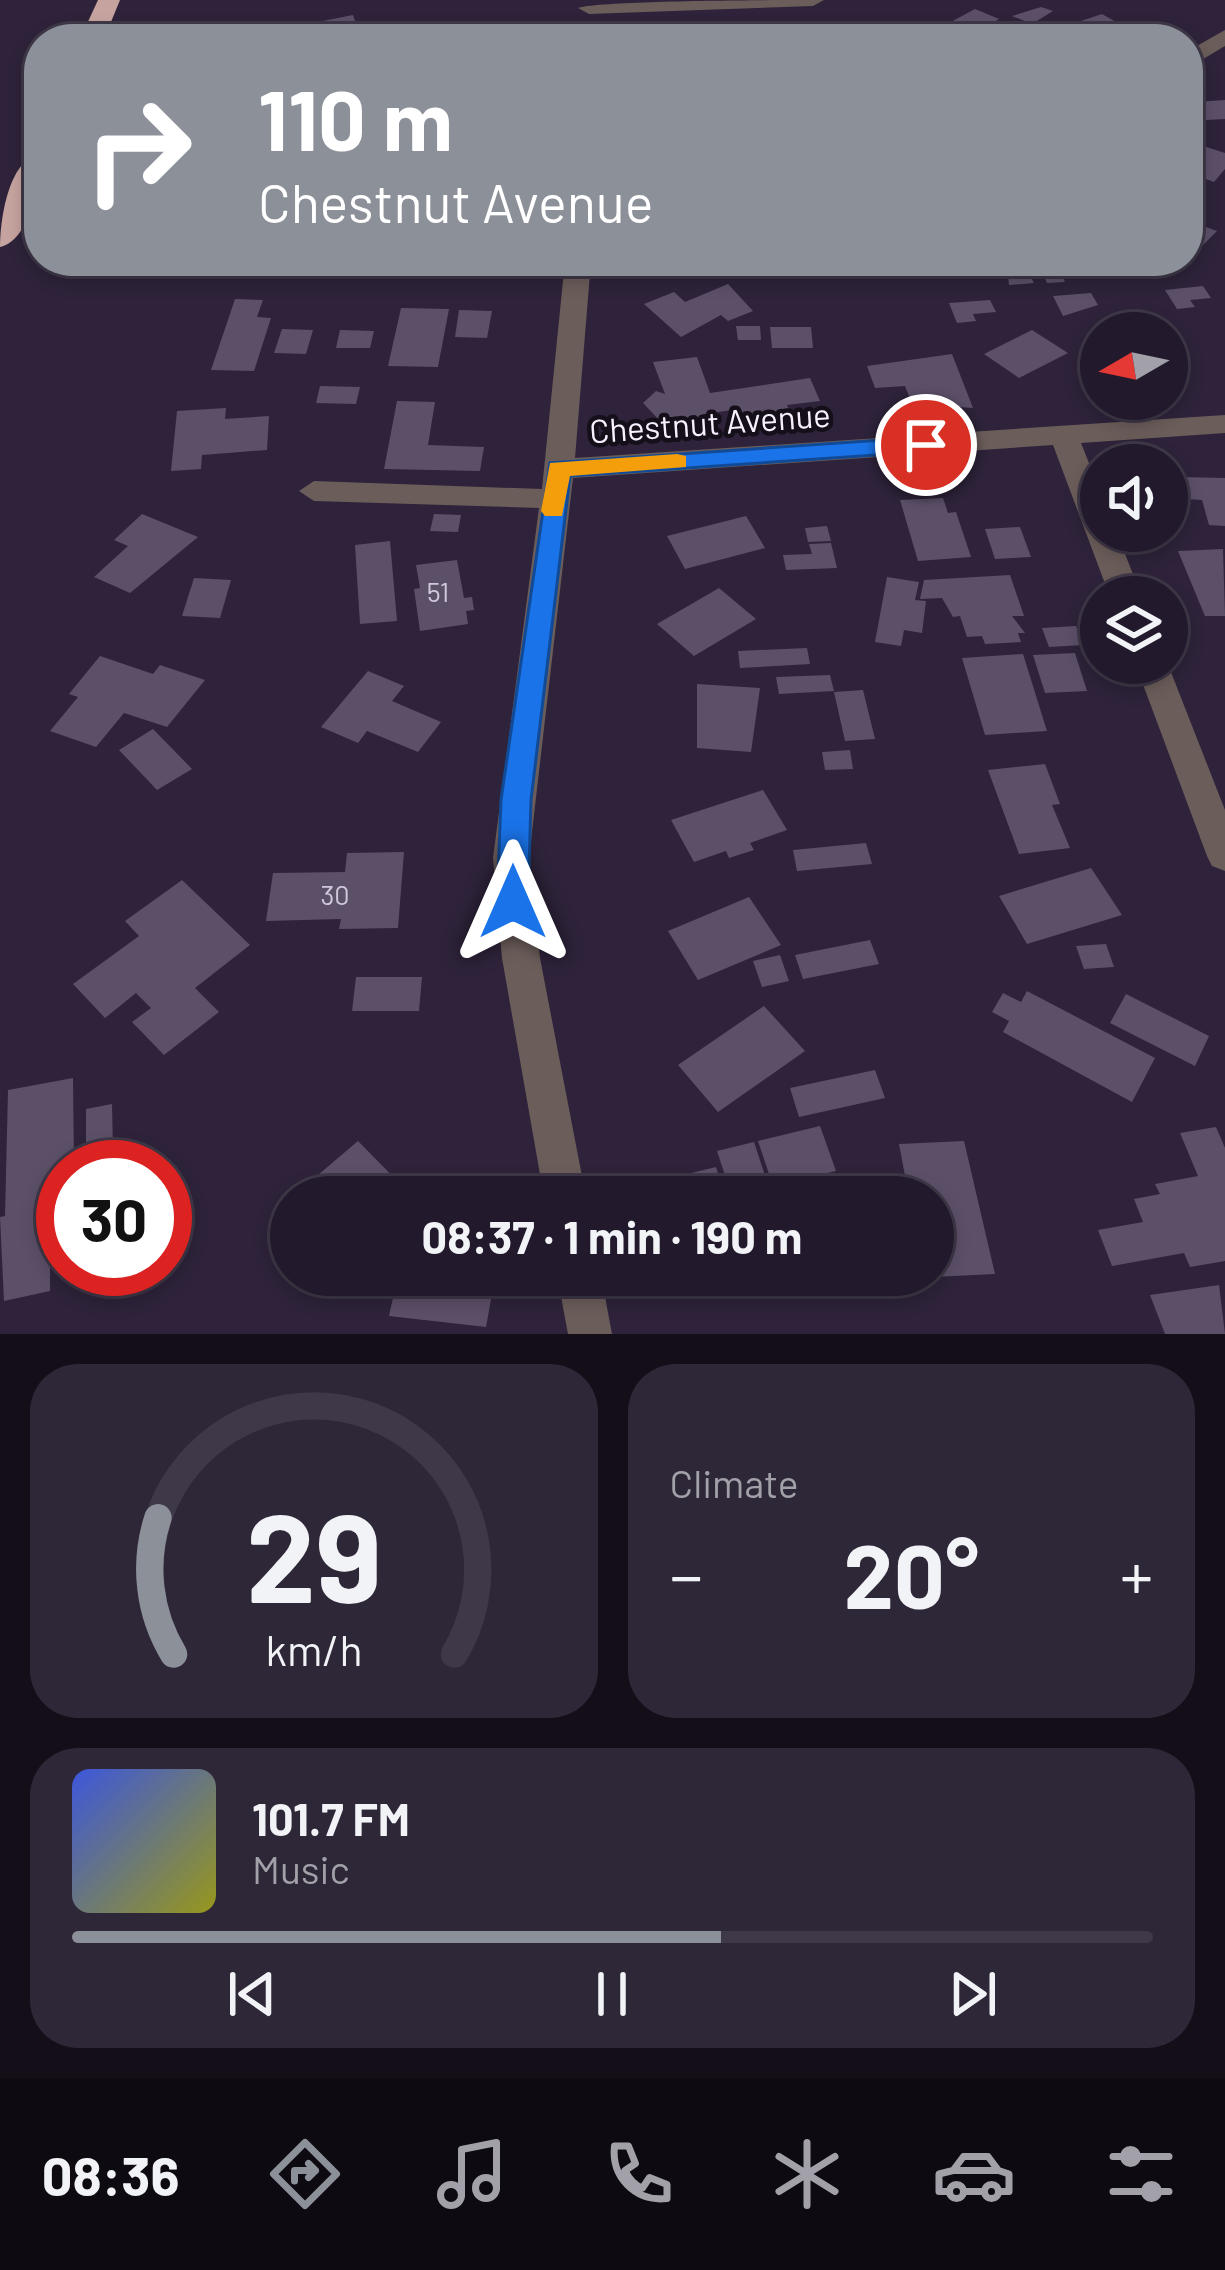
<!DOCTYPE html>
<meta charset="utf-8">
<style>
:root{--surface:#221a2c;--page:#2e2738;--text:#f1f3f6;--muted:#a2a1a9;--line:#3f3848;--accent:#8c9099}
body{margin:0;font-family:Barlow,sans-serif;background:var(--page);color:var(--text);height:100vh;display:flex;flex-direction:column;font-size:45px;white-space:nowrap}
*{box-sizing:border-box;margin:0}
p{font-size:39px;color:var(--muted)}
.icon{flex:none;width:66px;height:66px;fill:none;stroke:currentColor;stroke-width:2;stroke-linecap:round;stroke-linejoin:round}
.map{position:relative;height:1334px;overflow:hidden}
.drawer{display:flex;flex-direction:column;gap:30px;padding:30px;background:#130e18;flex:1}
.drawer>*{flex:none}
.guide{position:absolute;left:24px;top:24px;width:1179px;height:252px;border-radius:48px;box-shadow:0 6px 18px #0003,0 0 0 3px var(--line);background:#8c9099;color:#fff;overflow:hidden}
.needle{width:78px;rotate:261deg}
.controls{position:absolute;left:1080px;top:312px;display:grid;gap:24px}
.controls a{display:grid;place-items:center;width:108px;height:108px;border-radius:50%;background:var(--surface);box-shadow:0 6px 18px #0003,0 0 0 3px var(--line);font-size:60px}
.speed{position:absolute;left:36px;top:1140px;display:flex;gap:24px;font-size:60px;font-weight:700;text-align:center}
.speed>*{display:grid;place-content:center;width:156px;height:156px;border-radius:50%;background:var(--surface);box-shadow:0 6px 18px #0003,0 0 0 3px var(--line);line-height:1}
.speed .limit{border:18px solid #d22;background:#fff;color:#111}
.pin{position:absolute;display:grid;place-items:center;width:102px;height:102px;color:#fff;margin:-51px;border:6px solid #fff;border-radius:50%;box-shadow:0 3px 12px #0007}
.me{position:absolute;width:132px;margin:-66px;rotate:0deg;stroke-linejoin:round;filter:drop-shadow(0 0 9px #0008)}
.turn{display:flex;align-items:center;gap:42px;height:252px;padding:0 36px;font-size:54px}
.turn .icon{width:156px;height:156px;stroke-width:2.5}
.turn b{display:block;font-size:84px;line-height:102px}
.big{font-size:90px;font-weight:700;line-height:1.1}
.drawer .tile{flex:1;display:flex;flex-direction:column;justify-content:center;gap:18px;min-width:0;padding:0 42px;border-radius:48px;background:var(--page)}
.drawer .dial{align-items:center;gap:0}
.dial svg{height:312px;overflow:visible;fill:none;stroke:var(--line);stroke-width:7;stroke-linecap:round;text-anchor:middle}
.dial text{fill:var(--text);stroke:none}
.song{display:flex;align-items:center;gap:36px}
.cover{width:144px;height:144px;border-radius:18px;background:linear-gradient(135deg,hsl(230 70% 55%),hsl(60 70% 35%))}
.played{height:12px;border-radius:6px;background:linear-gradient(90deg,var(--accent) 60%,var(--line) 60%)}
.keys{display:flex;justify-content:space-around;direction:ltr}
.heat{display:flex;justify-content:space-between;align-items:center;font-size:66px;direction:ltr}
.drawer .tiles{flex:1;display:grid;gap:30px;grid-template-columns:1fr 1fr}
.tile:last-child{grid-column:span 2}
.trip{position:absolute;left:270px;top:1176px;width:684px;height:120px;border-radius:60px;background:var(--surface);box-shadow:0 6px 18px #0003,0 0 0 3px var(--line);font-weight:700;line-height:120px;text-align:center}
.menu{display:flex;height:192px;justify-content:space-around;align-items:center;background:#0e0a12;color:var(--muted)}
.menu .icon{width:84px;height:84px}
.menu .on{color:var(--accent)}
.menu b{font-size:54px;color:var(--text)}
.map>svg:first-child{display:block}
</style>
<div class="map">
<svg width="1225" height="1334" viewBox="0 0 1225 1334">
<rect width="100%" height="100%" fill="#2e233a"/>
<g fill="#5c5069">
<polygon points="1041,7 1053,11 1032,24 1012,16"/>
<polygon points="975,9 999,19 968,39 936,30"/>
<polygon points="1102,14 1146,39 1107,39 1078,22"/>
<polygon points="353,15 360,37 291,39 287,28"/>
<polygon points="404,21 451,24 445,39 395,39"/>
<polygon points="901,22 915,39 860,39 852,29"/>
<polygon points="489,25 525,28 520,39 482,39"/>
<polygon points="1225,100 1225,119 1206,120 1194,102"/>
<polygon points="1197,144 1225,153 1225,169 1214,182 1188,173 1188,154"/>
<polygon points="1200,225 1217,231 1199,249 1188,244 1188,237"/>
<polygon points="411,261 464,261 463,269 410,268"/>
<polygon points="937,261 977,261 966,276 933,266"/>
<polygon points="1037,261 1055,261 1065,282 1047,283"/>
<polygon points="1071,261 1121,261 1121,262 1087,274"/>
<polygon points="1025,265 1034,283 1009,285 1007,266"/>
<polygon points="728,284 753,311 728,321 721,315 681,337 644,304 674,292 685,302"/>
<polygon points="1203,286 1211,298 1190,300 1195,307 1177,309 1165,290"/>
<polygon points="1091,293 1098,305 1063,316 1053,296"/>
<polygon points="235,299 263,300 257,317 271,318 254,371 211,370"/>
<polygon points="990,300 996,312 973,314 976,321 957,323 949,303"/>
<polygon points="401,308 449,309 438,367 388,366"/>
<polygon points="459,310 492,311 487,338 455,337"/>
<polygon points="736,326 760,326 761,340 738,340"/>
<polygon points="770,327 811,327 813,348 772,348"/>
<polygon points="282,329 313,330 306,354 274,353"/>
<polygon points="340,330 374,331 370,348 336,348"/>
<polygon points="1032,330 1068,353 1019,378 984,354"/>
<polygon points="952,354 973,408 912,404 905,386 875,388 867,366"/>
<polygon points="697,357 710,393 810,378 820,401 787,405 796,428 742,433 732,410 704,414 691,424 663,424 643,403 656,391 665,394 653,362"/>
<polygon points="320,386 360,387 356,404 316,403"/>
<polygon points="397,401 435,402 428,445 484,447 480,471 384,469"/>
<polygon points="226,408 225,419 269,416 267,450 202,455 201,469 171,471 177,411"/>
<polygon points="1179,477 1225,478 1225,526 1209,525 1202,500 1186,499"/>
<polygon points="943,498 948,513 956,512 971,557 918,561 900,500"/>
<polygon points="142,514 198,537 130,593 94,577 128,546 114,540"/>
<polygon points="434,514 461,515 458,532 430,531"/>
<polygon points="746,516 765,548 685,569 667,536"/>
<polygon points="827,526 831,541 808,542 805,528"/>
<polygon points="1020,527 1031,557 995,559 985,529"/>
<polygon points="390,541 397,621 360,624 355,545"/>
<polygon points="831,543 837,568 786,570 783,555 812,554 809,544"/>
<polygon points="1223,549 1225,616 1205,616 1178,551"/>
<polygon points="457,560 464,598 472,597 474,610 466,611 468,624 420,631 414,589 420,588 416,565"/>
<polygon points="1010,575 1024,616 1012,616 1025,633 1018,633 1021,642 985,644 982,636 967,637 960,616 953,617 942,598 920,599 924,580"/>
<polygon points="887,577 919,582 915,600 926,601 922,633 904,630 901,646 875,642"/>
<polygon points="194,578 231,580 220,618 182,616"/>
<polygon points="719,588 756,619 694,656 657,624"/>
<polygon points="1076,626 1083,645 1049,647 1042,628"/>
<polygon points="807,648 810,664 740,668 738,651"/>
<polygon points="1075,653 1087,691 1045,693 1033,655"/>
<polygon points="1023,654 1047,731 985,735 962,658"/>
<polygon points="100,656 153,674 160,665 205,680 167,727 124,713 96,747 50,731 78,697 69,694"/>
<polygon points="368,671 404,686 392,701 441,722 418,752 367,731 358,743 321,727"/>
<polygon points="830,675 834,691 779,694 776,677"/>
<polygon points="697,684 760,688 751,752 697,748"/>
<polygon points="863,690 875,739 845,741 834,692"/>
<polygon points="153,729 192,769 157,790 119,750"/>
<polygon points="850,750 853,769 825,770 822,752"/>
<polygon points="1045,764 1060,804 1052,805 1070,848 1019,854 988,770"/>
<polygon points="763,790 787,830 750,843 754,850 729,858 726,851 694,862 671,820"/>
<polygon points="866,843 872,864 797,871 793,850"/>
<polygon points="404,852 398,928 339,929 341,919 266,921 273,873 345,872 347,853"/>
<polygon points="1091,868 1122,915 1027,944 999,896"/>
<polygon points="182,880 250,945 195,988 219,1012 164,1055 132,1022 151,1008 136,993 105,1018 73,984 139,936 125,921"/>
<polygon points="749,897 781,945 698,980 668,931"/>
<polygon points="870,940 879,964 803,979 795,955"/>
<polygon points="1106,944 1114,967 1084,969 1076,946"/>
<polygon points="780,955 789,981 762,987 753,961"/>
<polygon points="356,977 422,977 419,1011 352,1011"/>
<polygon points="1027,991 1155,1058 1132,1102 1003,1032 1009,1021 992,1012 1003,993 1021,1002"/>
<polygon points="1126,994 1209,1036 1195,1066 1110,1023"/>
<polygon points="764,1006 805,1051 718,1112 678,1065"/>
<polygon points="875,1070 885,1098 799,1117 790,1088"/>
<polygon points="73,1078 74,1167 63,1167 63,1236 50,1239 50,1291 4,1301 0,1217 5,1216 8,1090"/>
<polygon points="112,1104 113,1151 86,1157 86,1109"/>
<polygon points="820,1126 836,1171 773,1186 758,1141"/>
<polygon points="1216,1127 1225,1148 1225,1261 1190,1267 1184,1253 1112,1266 1098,1230 1143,1222 1134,1199 1160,1194 1155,1184 1198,1176 1180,1133"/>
<polygon points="358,1141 413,1197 327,1197 311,1181"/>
<polygon points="964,1141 995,1274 933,1277 933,1197 909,1197 899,1144"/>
<polygon points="754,1142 772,1197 732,1197 717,1151"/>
<polygon points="716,1167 725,1197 685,1197 679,1176"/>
<polygon points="291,1226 291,1269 269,1245"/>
<polygon points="398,1275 495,1277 486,1327 389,1316"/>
<polygon points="1219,1285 1225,1334 1165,1334 1150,1295"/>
</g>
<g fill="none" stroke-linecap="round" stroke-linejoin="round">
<g fill="#6b5d5a" fill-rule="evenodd">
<path d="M824,0L813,6L589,14L578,8C600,0 784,0 824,0Z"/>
<polygon points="1225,30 1225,46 1188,68 1188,51"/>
<polygon points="565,261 591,261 575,458 1225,415 1225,433 1081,443 1101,493 1101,531 1116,531 1142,597 1110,597 1053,445 573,478 529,858 540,958 586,1197 544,1197 502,958 493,858 539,508 314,501 299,491 314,481 542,489"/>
<polygon points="1167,662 1225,810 1225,871 1212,866 1207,856 1135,663"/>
<polygon points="557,1275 601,1275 612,1334 568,1334"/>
</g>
<g fill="#c6a39e" fill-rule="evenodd">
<polygon points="98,0 120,0 104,39 80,39"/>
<path d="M39,153C39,180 31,240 0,247C0,220 8,162 39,153Z"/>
</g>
</g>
<polygon fill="#1a73e8" stroke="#114b97" stroke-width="3" points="926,437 938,445 935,451 570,476 531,800 528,902 513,915 502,911 497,902 501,800 550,463"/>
<polygon fill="#f59e0b" points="677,454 686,456 686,467 570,476 562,516 545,516 541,511 550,463"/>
<g text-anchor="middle" stroke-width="9" stroke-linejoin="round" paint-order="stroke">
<g font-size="27" fill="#d0c8da">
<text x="438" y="602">51</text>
<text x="335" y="905">30</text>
</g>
<g font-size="33" fill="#f7f0ff" stroke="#140f19">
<text transform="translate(710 423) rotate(-4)" y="12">Chestnut Avenue</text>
</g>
</g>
</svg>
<div class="controls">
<a><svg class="needle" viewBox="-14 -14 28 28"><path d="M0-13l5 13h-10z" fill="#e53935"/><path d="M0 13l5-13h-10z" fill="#a2a1a9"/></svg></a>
<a><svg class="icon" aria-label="sound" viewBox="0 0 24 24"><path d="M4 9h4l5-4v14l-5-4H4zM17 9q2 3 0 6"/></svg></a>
<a><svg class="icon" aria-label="layers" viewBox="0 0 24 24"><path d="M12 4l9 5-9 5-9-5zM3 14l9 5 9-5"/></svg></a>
</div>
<div class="speed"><div class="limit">30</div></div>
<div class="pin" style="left:926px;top:445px;background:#d93025"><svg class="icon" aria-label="arrive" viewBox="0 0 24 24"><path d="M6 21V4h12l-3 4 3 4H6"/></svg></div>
<svg class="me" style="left:513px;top:902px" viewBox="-20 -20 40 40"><path d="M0-17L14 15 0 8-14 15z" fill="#1a73e8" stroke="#fff" stroke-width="4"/></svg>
<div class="trip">08:37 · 1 min · 190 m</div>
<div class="guide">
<div class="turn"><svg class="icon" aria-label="right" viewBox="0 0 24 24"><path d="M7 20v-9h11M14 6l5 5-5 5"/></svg><div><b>110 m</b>Chestnut Avenue</div></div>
</div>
</div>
<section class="drawer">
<div class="tiles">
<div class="tile dial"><svg viewBox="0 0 100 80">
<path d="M14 69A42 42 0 1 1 86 69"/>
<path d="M14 69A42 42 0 0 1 10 34" stroke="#8c9099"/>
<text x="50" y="56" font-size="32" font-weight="700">29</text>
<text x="50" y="72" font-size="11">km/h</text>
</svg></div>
<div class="tile"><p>Climate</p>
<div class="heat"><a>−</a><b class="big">20°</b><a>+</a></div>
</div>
<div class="tile">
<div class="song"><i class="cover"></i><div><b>101.7 FM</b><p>Music</p></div></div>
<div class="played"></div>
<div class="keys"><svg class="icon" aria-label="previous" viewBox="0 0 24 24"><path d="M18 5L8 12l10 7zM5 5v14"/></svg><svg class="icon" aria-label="pause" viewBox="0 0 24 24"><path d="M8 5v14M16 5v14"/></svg><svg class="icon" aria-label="next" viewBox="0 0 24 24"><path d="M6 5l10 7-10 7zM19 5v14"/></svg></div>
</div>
</div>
</section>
<nav class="menu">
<b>08:36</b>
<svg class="icon on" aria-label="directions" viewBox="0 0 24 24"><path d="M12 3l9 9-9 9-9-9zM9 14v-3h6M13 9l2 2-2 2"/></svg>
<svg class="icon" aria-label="music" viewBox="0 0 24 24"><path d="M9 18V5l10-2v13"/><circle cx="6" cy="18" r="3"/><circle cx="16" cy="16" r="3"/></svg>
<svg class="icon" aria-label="phone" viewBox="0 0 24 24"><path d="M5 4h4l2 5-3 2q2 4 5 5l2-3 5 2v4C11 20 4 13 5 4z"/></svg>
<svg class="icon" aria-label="climate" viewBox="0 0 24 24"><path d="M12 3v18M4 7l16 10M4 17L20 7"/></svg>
<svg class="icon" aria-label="car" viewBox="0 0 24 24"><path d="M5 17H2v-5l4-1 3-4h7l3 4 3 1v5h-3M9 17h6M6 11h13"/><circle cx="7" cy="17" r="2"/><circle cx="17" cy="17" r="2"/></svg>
<svg class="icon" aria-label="filters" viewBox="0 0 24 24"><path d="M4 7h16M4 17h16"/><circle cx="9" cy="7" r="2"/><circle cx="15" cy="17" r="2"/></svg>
</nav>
